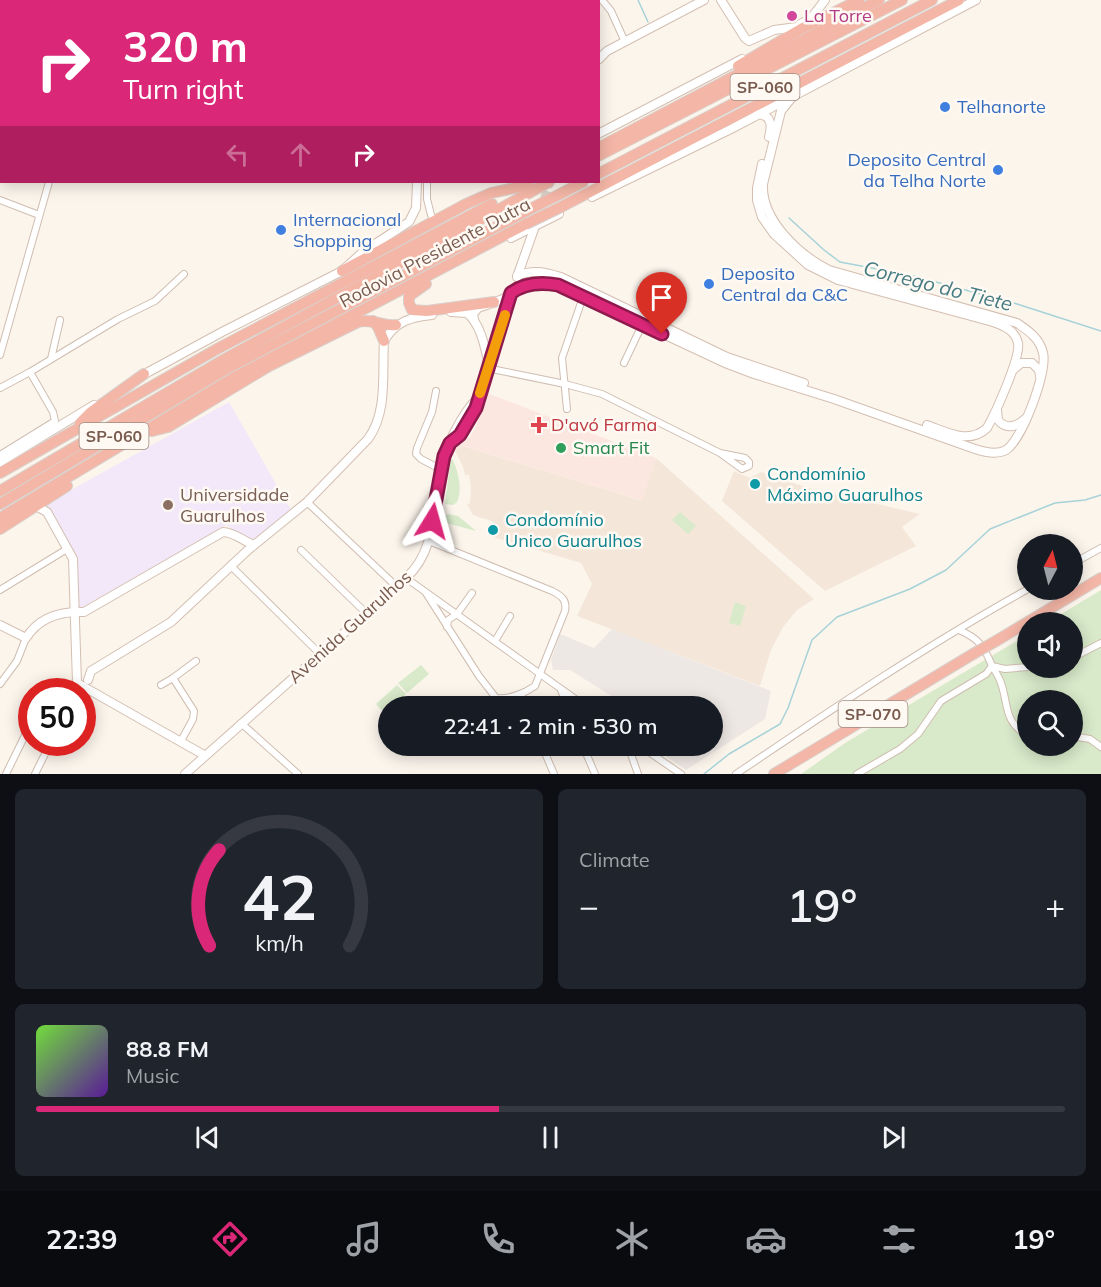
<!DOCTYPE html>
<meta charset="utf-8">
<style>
:root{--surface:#171b24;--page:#20242c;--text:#f1f3f6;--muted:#9ea1a6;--line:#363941;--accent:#db2777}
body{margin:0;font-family:Mulish,sans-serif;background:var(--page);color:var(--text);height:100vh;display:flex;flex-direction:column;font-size:22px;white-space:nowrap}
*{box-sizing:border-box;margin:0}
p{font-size:20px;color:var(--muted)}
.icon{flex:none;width:33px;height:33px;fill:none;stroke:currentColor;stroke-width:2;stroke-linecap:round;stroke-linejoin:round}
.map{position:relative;height:774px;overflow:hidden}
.sheet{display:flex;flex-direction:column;gap:15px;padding:15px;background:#0d0f14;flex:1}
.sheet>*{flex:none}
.banner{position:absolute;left:0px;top:0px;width:600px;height:183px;box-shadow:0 3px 15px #0003;background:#db2777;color:#fff;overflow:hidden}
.needle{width:39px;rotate:7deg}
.controls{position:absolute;left:1017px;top:534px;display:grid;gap:12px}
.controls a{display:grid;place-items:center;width:66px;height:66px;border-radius:50%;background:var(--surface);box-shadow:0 3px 15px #0003;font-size:30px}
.speed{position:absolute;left:18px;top:678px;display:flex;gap:12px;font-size:30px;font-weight:700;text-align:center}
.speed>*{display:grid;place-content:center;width:78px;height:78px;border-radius:50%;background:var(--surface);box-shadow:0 3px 15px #0003;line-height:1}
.speed .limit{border:9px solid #d22;background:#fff;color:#111}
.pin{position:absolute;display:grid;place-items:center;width:51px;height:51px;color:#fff;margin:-62px -26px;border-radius:50% 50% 50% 0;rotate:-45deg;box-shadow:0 0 6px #0007}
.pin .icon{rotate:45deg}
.me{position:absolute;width:66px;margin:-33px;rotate:8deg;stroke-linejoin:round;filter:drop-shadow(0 0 4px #0008)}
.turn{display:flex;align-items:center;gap:21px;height:126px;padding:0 24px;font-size:27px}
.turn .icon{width:78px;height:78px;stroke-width:2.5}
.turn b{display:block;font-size:42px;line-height:51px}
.lanes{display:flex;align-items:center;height:57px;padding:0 24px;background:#0003;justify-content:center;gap:30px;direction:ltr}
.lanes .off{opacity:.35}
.big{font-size:45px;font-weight:600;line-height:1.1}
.sheet .tile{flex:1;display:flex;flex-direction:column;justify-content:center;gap:9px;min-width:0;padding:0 21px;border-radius:9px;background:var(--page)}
.sheet .dial{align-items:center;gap:0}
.dial svg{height:156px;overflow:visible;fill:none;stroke:var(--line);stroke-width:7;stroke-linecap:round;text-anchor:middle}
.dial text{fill:var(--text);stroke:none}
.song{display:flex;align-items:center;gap:18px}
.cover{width:72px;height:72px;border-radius:9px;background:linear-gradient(135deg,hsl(100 70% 55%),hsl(270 70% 35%))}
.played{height:6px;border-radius:3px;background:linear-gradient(90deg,var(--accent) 45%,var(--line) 45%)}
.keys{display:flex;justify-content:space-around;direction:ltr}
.heat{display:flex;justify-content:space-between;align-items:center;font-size:33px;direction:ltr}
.sheet .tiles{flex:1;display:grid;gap:15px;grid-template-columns:1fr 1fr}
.tile:last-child{grid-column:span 2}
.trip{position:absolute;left:378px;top:696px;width:345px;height:60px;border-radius:30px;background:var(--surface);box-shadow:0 3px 15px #0003;font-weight:600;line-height:60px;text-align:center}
.dock{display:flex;height:96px;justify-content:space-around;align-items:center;background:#090b0e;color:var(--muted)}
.dock .icon{width:42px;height:42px}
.dock .current{color:var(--accent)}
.dock b{font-size:27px;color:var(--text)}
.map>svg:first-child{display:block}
</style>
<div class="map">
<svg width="1101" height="774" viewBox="0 0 1101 774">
<rect width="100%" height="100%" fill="#fcf5ec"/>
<g fill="#f4e7da">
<polygon points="459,445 641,500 656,458 814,599 797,610 783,627 771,650 760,686 577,616 592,584 581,563 490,536 494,522 473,515 467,504 470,503 471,488 469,475 465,475 463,467 455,451"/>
<polygon points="734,471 750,478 761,472 808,488 920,514 902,527 916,546 825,591 722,501"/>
</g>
<polygon fill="#fce7e0" points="487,393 656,458 642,500 459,445 470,437 475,429"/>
<polygon fill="#eee8e4" points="612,629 771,691 765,719 686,770 651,746 712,746 712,706 627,706 570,670 553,670 551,660 560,634 594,648"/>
<polygon fill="#f2e8f9" points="229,402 291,510 253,542 226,525 79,609 77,557 46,504"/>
<g fill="#d8eaca" fill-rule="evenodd">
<path d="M451,457C458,468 463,490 457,502L453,505L445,504Z"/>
<polygon points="680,512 696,526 688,534 672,520"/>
<polygon points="448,514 458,516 476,531 439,521"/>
<path d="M1101,590V774H801L845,743L1027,635L1028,668H1072V622H1048ZM1028,700H1072V746H1028Z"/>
<polygon points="735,602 746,606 740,626 729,623"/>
<polygon points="421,665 429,674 407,693 398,683"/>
<polygon points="397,685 406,694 392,706 388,706 384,713 376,704"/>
</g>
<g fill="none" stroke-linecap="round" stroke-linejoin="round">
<g stroke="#a6d2d8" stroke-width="1.5">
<polyline points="638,0 648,22"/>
<polyline points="789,218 824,250 840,262 914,276 1017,304 1101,331"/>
<polyline points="704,774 729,754 780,724 788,708 812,640 837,617 910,589 946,570 990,529 1055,503 1085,500 1101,495"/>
</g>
<polyline stroke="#dbcec4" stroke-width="8" stroke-dasharray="8 4" stroke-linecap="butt" points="536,221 550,182"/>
<defs>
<g id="street">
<polyline points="602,0 611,11 625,42"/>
<polyline points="101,2 101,0"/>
<polyline points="462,2 462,0"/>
<polyline points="0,25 2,26"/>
<polyline points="0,112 2,113"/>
<polyline points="427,182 427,199 431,215"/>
<polyline points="0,200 39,215"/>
<polyline points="0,355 49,182"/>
<polyline points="51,359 60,320"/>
<polyline points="624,363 642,325"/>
<polyline points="487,368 565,384 602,394 720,453 742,469 749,466 749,462 745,458 720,453"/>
<polyline points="0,388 30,372 118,319 155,301 184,274"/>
<polyline points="436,391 432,412 417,448 416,454 421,459 440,469"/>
<polyline points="567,409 562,358 583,297"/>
<polyline points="0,455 55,421 53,412 30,372"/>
<polyline points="307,502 397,587"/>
<polyline points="301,550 366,613"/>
<polyline points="1072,564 1101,548"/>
<polyline points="231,566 320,654"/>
<polyline points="406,578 585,706"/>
<polyline points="0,590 67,549"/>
<path d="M426,593L479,676L496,698C508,700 525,693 535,686L565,611C567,600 562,596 552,591L429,541"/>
<polyline points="447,627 448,620 457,614 472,593"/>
<polyline points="495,641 510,616"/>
<polyline points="1072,658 1101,643"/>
<path d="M992,666C995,671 999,677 1001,683C1009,706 1003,721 1028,736"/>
<polyline points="992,666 1005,669 1028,667"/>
<polyline points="0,684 17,661 26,638"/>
<polyline points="161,685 173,678"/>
<polyline points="561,690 567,706"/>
<polyline points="48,692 52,685"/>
<polyline points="521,694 526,706"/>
<polyline points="241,723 298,774"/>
<polyline points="1072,736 1090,739 1101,747"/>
<polyline points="181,741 193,719 194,711 173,678 196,661"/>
<polyline points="542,746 554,774"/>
<polyline points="583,746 595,774"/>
<polyline points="628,746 638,774"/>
<polyline points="640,746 681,774"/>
<polyline points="6,774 32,721"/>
<polyline points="35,774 51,742"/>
<path d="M736,774C831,710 927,645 1028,589"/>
<path d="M857,774L900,749L918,734L941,701L986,674L992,666C984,646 978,638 959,630"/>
</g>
<g id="secondary">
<polyline points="250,0 251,2"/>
<polyline points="415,0 419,2"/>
<polyline points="721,0 745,38 749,41 774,30 797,27"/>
<polyline points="12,2 12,0"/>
<polyline points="553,2 553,0"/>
<polyline points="799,25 812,17 825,0"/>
<polyline points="0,42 2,37"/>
<polyline points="598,60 607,51 704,0"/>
<path d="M758,114C772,115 772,126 769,137"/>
<polyline points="598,134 742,59"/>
<path d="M762,164L757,188V200L762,217L774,234L808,265L838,280L993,322C1004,326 1015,330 1018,343C1021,357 995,414 987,428C969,445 947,432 927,425"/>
<polyline points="592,197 731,129 976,0"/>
<polyline points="511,238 559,214"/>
<path d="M517,276C533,269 544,272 561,277L727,357L804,383"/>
<polyline points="517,277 534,229"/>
<path d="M451,312L467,313C481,324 485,348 489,365"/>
<path d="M474,320L473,314L478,308L503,299L521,286L548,284L558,285L725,363L754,374L834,399L975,449C984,452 997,455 1006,450C1022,440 1048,371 1043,353C1040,339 1029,331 1017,323L829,270C799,255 761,220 763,184L781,111L794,95"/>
<polyline points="1013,370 1021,363 1032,363 1039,370 1040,376"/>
<polyline points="141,376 222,332 342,271 364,251 409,222 416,208 417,182"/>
<path d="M997,410L998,420C1006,430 1016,427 1025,419"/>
<polyline points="451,442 461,435 476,408 511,292"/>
<polyline points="0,462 94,405"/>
<polyline points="36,506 47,512 73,559 77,683 204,755"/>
<path d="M0,625L26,638C39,617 61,611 84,612L223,532C234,532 243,541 254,545"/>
<path d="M88,680L91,671L171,622L248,550L307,502L368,439C388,412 382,373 384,341C396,321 411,317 432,315"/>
<path d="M185,774L406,578C437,550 432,508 440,471C444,449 462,413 478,398"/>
</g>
<g id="highway">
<polyline points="738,66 801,29 859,0"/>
<polyline points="598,148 879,0"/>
<polyline points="598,156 902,0"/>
<polyline points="598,174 932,0"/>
<polyline points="560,194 583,182"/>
<polyline points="561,207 959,0"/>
<polyline points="342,271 466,204 491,193 529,185"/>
<polyline points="426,284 409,296 409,303 412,310 427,311 494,302"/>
<polyline points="373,321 378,327 384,341"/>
<polyline points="80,423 91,412 144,374"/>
<path d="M152,431L168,427L269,366L358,322C372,318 383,327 396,325"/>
<polyline points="0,473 217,349 492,204"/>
<polyline points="0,491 223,360 549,182"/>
<polyline points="0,504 228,368 528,210"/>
<polyline points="0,518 233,378 526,224"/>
<polyline points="0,529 67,486"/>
<polyline points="996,641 1101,578"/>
<polyline points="774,774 973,654"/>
</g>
</defs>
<use href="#street" stroke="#cfbdb0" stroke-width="8"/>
<use href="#secondary" stroke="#d4bfb1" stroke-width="10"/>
<use href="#highway" stroke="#d9d1cd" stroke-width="12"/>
<use href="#street" stroke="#fff" stroke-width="6"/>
<use href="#secondary" stroke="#fff" stroke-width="8"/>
<use href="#highway" stroke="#f4b6a6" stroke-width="10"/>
<defs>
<g id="highway-bridge">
<polyline points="528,210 560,194"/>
<polyline points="526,224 561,207"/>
<polyline points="973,654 996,641"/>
</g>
</defs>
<use href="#highway-bridge" stroke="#d9d1cd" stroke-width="12" stroke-linecap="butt"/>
<use href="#highway-bridge" stroke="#f4b6a6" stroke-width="10"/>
</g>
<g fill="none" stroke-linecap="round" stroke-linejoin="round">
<defs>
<path id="route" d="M432,521L444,456L450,443L460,435L476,408L511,293C524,283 542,282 558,285L662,334"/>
</defs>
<use href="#route" stroke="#8e194d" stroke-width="15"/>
<use href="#route" stroke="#db2777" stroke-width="10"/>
<polyline stroke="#f59e0b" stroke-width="10" points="480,393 505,315"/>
</g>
<circle fill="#d1479c" stroke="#fef9f3" stroke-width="2" cx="792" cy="16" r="6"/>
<g fill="#3f7fe0" stroke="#fef9f3" stroke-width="2">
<circle cx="945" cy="107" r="6"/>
<circle cx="998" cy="170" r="6"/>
<circle cx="281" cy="230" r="6"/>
<circle cx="709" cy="284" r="6"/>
</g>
<path fill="#e0444e" stroke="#fef9f3" stroke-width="2" d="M536 416h6v6h6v6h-6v6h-6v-6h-6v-6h6z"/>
<circle fill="#2e9e5b" stroke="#fef9f3" stroke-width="2" cx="561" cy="448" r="6"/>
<g fill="#0f9aa8" stroke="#fef9f3" stroke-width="2">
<circle cx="755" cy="484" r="6"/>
<circle cx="493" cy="530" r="6"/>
</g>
<circle fill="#8d6e63" stroke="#fef9f3" stroke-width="2" cx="168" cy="505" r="6"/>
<g text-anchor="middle" stroke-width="5" stroke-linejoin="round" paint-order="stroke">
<g fill="#fef9f3" stroke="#a08a80" stroke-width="1.5">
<rect x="730.5" y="74" width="69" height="26" rx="4.5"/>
<rect x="79.5" y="423" width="69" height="26" rx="4.5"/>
<rect x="838.5" y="701" width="69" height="26" rx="4.5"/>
</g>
<g font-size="16" font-weight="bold" fill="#785b4e">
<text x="765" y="93">SP-060</text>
<text x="114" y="442">SP-060</text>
<text x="873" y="720">SP-070</text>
</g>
<g font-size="18" fill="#b23c85" stroke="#fef9f3" text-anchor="start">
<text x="804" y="22">La Torre</text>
</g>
<g font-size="18" fill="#366cbe" stroke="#fef9f3" text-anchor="start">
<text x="957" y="113">Telhanorte</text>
<text x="986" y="166" text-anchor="end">Deposito Central<tspan x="986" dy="21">da Telha Norte</tspan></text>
<text x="293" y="226">Internacional<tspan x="293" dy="21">Shopping</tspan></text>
<text x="721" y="280">Deposito<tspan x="721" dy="21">Central da C&amp;C</tspan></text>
</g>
<g font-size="18" fill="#785b4e" stroke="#fef9f3">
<text transform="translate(435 253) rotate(-28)" y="6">Rodovia Presidente Dutra</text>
<text transform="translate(350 627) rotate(-42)" y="6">Avenida Guarulhos</text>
</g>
<g font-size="18" fill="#be3a42" stroke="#fef9f3" text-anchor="start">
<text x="551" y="431">D'avó Farma</text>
</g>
<g font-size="18" fill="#27864d" stroke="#fef9f3" text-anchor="start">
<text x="573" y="454">Smart Fit</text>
</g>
<g font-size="18" fill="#0d838f" stroke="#fef9f3" text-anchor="start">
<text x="767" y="480">Condomínio<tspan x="767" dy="21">Máximo Guarulhos</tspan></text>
<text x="505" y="526">Condomínio<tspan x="505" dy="21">Unico Guarulhos</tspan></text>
</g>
<g font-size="18" fill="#785e54" stroke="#fef9f3" text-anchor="start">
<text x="180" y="501">Universidade<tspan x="180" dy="21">Guarulhos</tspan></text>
</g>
<g font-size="20" font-style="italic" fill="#457b83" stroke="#fef9f3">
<text transform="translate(938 286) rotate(14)" y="7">Corrego do Tiete</text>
</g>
</g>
</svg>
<div class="controls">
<a><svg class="needle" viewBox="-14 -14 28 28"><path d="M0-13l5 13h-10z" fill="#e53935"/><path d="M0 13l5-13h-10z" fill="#9ea1a6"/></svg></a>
<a><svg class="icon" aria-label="sound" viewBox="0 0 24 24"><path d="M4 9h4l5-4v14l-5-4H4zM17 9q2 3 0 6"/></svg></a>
<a><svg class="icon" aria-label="search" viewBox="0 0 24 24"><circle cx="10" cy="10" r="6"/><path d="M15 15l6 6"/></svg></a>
</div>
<div class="speed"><div class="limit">50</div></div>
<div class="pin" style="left:662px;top:334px;background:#d93025"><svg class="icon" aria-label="arrive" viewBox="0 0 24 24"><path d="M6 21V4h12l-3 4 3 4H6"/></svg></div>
<svg class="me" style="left:432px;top:521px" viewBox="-20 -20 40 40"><path d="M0-17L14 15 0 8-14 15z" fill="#db2777" stroke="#fff" stroke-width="4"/></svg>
<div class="trip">22:41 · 2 min · 530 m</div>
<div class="banner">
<div class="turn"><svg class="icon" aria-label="right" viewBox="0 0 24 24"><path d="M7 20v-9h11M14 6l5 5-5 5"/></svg><div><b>320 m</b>Turn right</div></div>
<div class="lanes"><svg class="icon off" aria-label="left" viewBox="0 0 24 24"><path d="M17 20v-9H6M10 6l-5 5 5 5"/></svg><svg class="icon off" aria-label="ahead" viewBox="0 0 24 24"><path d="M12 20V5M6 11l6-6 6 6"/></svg><svg class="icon" aria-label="right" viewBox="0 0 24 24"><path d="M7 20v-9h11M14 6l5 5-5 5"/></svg></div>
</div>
</div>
<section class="sheet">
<div class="tiles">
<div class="tile dial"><svg viewBox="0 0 100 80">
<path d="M14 69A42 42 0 1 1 86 69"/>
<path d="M14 69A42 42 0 0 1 19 20" stroke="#db2777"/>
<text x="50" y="56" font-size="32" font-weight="700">42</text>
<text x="50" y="72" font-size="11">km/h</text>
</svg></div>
<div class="tile"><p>Climate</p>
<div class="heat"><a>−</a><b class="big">19°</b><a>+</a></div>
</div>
<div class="tile">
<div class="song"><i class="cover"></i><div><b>88.8 FM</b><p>Music</p></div></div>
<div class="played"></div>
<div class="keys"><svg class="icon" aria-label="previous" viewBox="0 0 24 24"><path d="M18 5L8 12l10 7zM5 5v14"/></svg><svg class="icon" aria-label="pause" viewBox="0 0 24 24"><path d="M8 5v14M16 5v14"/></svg><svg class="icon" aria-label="next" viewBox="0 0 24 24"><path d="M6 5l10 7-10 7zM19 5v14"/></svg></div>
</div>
</div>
</section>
<nav class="dock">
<b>22:39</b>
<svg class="icon current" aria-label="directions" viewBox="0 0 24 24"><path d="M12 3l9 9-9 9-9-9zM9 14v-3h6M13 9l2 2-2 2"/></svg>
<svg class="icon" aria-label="music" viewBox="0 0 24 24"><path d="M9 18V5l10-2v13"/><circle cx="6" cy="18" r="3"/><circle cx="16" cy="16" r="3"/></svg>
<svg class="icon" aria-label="phone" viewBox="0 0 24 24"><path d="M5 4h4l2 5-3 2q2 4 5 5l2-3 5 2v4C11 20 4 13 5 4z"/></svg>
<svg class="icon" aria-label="climate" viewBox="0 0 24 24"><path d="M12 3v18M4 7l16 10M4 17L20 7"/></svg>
<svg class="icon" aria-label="car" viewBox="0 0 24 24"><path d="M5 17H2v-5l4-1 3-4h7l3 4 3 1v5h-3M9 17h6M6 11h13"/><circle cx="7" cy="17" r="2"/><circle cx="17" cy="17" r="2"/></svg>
<svg class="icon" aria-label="filters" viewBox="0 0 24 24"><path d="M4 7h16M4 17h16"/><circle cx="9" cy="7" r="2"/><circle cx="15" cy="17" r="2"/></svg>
<b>19°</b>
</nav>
